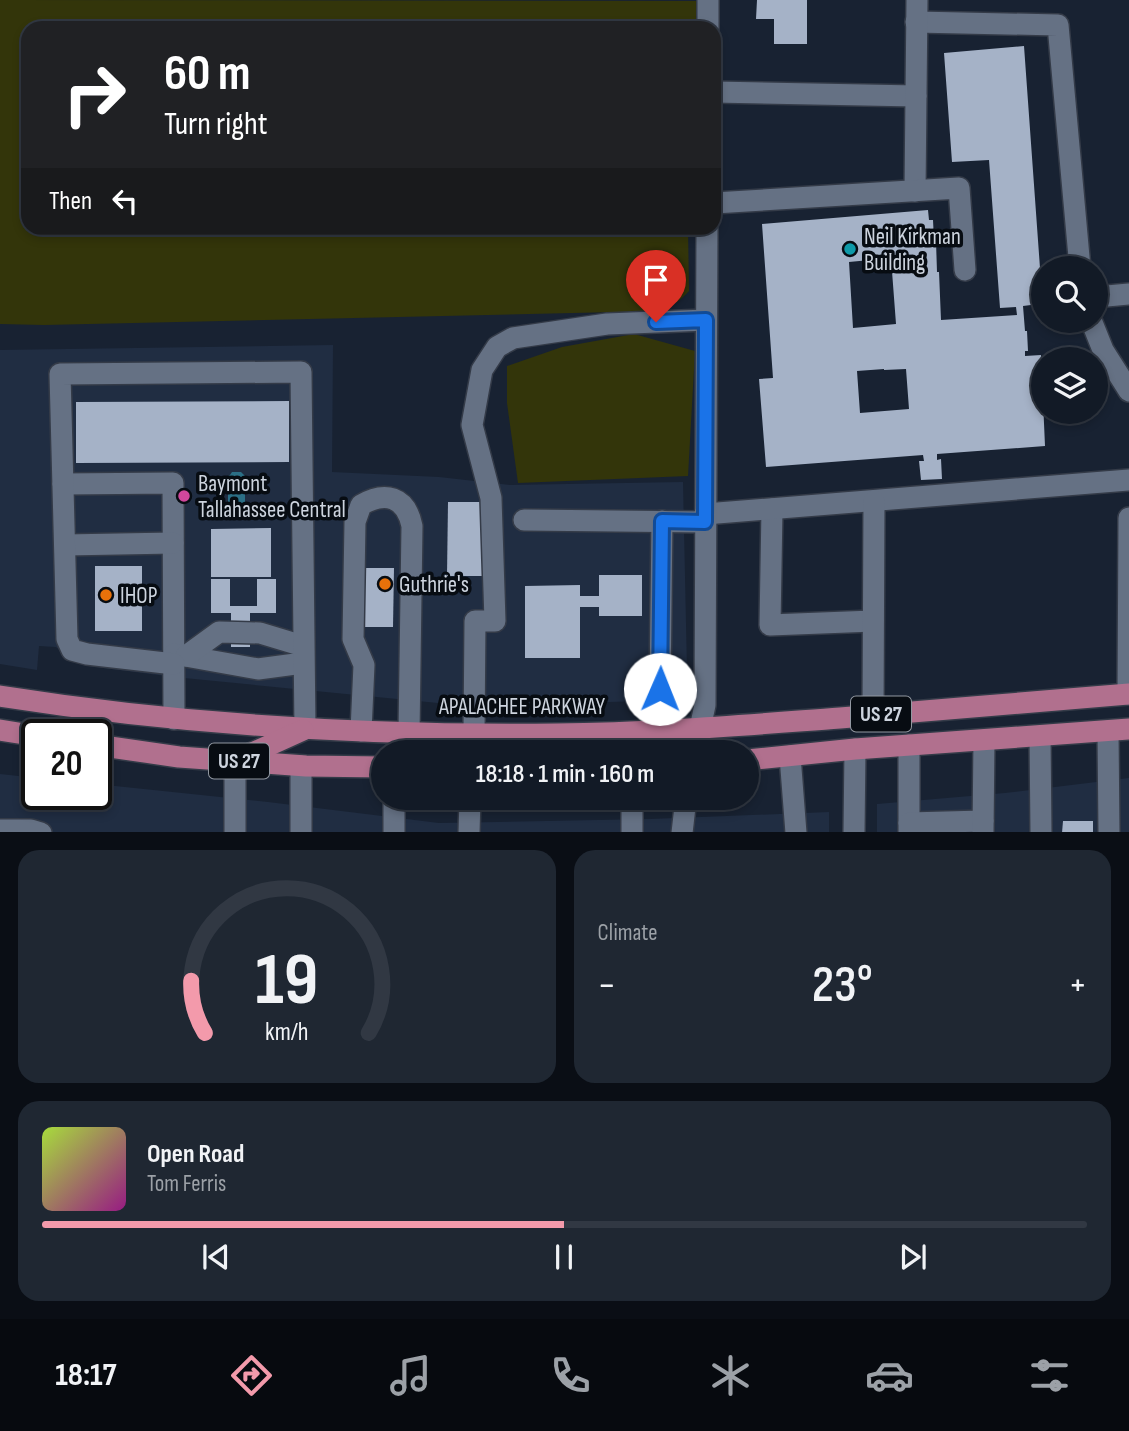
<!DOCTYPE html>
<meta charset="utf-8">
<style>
:root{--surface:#121a26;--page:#1f2732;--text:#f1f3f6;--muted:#9ca1a7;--line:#313843;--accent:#f39aab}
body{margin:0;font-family:"Sofia Sans Condensed",sans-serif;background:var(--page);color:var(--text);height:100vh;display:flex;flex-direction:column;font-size:26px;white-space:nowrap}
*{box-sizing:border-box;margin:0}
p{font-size:23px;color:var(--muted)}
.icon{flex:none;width:38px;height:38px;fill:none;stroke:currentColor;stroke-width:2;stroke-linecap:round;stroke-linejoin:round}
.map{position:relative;height:832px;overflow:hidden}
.sheet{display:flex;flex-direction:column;gap:18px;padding:18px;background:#0a0e15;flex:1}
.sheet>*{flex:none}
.hud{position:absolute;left:21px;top:21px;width:700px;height:214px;border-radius:21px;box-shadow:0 4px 10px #0003,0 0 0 2px var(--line);background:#202124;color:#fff;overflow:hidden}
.buttons{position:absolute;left:1031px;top:256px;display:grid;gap:14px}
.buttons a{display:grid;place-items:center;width:77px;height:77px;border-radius:50%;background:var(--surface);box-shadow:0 4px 10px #0003,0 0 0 2px var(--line);font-size:35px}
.speed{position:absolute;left:21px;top:719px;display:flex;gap:14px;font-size:35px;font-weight:700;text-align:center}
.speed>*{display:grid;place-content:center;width:91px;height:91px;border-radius:50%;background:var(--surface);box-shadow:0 4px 10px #0003,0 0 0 2px var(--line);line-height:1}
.speed .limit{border:4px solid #111;border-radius:10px;background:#fff;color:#111}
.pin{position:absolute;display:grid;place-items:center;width:60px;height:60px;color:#fff;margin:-72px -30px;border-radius:50% 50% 50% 0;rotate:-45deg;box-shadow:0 0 7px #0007}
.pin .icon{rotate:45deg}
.me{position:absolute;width:77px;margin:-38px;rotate:1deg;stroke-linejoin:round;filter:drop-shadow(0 0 5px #0008)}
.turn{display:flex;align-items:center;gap:24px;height:147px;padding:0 28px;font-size:32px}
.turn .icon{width:91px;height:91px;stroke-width:2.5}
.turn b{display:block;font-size:49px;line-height:60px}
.then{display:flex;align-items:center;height:66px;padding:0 28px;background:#0003;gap:14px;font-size:26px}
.big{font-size:52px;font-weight:600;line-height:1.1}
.sheet .card{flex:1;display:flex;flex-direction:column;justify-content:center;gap:10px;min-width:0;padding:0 24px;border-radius:21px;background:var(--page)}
.sheet .dial{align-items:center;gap:0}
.dial svg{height:182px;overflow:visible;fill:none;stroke:var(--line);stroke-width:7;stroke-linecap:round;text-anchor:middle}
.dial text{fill:var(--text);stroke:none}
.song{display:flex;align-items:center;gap:21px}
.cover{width:84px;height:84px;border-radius:10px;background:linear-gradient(135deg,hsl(80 70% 55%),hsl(310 70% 35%))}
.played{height:7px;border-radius:4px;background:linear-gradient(90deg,var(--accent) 50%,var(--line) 50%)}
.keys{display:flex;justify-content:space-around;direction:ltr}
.heat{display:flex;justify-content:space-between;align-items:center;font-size:38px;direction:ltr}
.sheet .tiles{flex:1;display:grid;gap:18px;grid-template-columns:1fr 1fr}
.card:last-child{grid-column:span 2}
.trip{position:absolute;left:371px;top:740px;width:388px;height:70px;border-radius:35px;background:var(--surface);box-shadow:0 4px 10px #0003,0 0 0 2px var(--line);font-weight:600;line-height:70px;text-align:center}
.dock{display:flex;height:112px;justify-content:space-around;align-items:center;background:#070a0f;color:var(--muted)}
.dock .icon{width:49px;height:49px}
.dock .selected{color:var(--accent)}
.dock b{font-size:32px;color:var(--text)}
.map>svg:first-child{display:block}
</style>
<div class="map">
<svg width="1129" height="833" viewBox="0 0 1129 833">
<rect width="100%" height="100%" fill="#182232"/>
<g fill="#202d42">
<polygon points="333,345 332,472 439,477 510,485 683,482 687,671 675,700 510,705 438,703 174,677 88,666 69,659 56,647 39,646 37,670 0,664 0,350"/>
<polygon points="0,774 37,778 37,794 96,794 96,784 268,802 439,823 651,819 829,812 829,832 0,832"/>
<polygon points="1129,778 1129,832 877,833 877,804 1005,793"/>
</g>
<g fill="#33350a">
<path d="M0,0L697,1V28H28V228H688L689,291C680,301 672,306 659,311L44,325L0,324Z"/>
<polygon points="634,334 695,351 688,476 518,483 507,403 507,366 562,347"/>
</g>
<polygon fill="#2b6f86" points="232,472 241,472 245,476 245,502 243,503 241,507 232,507 230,503 228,502 228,476 230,475"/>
<g fill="#a5b2c7" fill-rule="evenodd">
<polygon points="757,0 807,0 807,44 774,44 774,19 756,19"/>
<path d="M1024,46L1041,282H1043V295L1031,296V305L1023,306L1025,331H1027L1028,351H1025V356L1041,355L1045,446L937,454V460L941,459L942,479L921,480L919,461H924L923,455L766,467L759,379L773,378L762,224L928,210L929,220H933L934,240L936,241L937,272H939L941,320L1017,315L1016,307L1000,308L989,160L952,162L944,53ZM891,258L896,324L853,328L849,262ZM884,369V370L906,369L909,409L860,413L857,371Z"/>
<polygon points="289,401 289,462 76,463 76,402"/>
<polygon points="448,502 484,502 483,576 447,576"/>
<polygon points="271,528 271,577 211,577 211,529"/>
<rect x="95" y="566" width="47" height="65"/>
<polygon points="363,568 394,568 393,627 363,627"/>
<polygon points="599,575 642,575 642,616 599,616 599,607 580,607 580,658 525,658 525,586 580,585 580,596 599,596"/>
<polygon points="211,579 230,579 230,606 257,606 257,579 276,579 276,613 250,613 250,647 231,647 231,613 211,613"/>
<polygon points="1063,821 1093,821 1093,833 1062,833"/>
</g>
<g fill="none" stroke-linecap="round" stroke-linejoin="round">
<defs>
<g id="minor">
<polyline points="916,22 1058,25 1080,268"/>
<polyline points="708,28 708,0"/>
<polyline points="714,92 916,96"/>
<polyline points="915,191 917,0"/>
<polyline points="714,203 959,188 965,270"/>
<polyline points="1096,297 1129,294"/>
<polyline points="1091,320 1103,350 1129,391"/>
<polyline points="63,484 173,483 174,719"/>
<polyline points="772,509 770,625 873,621"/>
<polyline points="705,514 1129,480"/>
<polyline points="524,520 705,522"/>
<polyline points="65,545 173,543"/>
<polyline points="174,654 258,669 303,663"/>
<polyline points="186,656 219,632 260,633 303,646"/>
<polyline points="174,664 87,654 72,650 67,639 60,374 301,372 305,729"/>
<polyline points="660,689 662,521"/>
<polyline points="1128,694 1129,518"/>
<polyline points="873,715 874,501"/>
<path d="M361,731L364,665L353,639L355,522L361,505C385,491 406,496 412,526L409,733"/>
<polyline points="1108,731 1109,833"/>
<polyline points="474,733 475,621 495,621 491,498 472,425 482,370 497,347 513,338 607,324 706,320"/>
<polyline points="1040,736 1041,833"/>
<polyline points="909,745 909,833"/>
<polyline points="695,752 705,705 707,228"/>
<polyline points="790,756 796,833"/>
<polyline points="235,761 235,833"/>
<polyline points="909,823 983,821"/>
<polyline points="0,830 31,830 41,833"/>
<polyline points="301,833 301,766"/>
<polyline points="394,833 394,798"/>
<polyline points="469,833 470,798"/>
<polyline points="632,833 632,798"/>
<polyline points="682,833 686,798"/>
<polyline points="854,833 855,749"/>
<polyline points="983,833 984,740"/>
</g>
<g id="major">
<path d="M0,696C184,725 370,736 556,734C651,733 745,725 840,718C936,710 1033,702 1129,694"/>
<polyline points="0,730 37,736"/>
<polyline points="96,745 179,757 306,766 383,767"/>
<polyline points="237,760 303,730"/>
<polyline points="747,760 855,749 1129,729"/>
</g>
</defs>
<use href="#minor" stroke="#343b48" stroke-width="24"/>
<use href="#major" stroke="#343b48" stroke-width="24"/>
<use href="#minor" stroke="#657184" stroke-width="21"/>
<use href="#major" stroke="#b1708e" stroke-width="21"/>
</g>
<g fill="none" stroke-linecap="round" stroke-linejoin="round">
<defs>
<polyline id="route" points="656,322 706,320 705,522 662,521 660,689"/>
</defs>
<use href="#route" stroke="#114b97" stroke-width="18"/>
<use href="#route" stroke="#1a73e8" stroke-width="12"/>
</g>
<circle fill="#0f9aa8" stroke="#070c12" stroke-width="2.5" cx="850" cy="249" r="7"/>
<circle fill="#d1479c" stroke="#070c12" stroke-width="2.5" cx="184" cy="496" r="7"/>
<g fill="#e8710a" stroke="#070c12" stroke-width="2.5">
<circle cx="385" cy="584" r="7"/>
<circle cx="106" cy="595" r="7"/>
</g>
<g text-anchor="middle" stroke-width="7" stroke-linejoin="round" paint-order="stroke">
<g fill="#070c12" stroke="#9298a1" stroke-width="2">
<rect x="851" y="696.5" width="60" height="35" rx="5"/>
<rect x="209" y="743.5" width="60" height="35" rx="5"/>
</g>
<g font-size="21" font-weight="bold" fill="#cdd4de">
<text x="881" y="721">US 27</text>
<text x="239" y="768">US 27</text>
</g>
<g font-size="23" fill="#cdd4de" stroke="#070c12" text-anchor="start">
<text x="864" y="244">Neil Kirkman<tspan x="864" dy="26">Building</tspan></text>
<text x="198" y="491">Baymont<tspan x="198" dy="26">Tallahassee Central</tspan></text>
<text x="399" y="592">Guthrie's</text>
<text x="120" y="603">IHOP</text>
</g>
<g font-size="23" fill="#cdd4de" stroke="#070c12">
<text x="522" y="714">APALACHEE PARKWAY</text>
</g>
</g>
</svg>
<div class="buttons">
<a><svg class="icon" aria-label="search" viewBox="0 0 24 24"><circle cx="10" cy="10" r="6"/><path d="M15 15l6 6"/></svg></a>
<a><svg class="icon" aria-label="layers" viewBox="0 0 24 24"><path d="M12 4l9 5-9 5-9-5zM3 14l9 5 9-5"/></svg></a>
</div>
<div class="speed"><div class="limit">20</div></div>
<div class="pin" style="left:656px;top:322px;background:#d93025"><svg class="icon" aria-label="arrive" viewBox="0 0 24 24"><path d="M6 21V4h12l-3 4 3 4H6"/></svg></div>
<svg class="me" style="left:660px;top:689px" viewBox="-20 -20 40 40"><circle r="19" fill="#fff"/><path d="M0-13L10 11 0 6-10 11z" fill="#1a73e8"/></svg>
<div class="trip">18:18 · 1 min · 160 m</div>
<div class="hud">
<div class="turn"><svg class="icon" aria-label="right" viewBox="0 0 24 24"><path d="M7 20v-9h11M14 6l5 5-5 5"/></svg><div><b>60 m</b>Turn right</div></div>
<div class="then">Then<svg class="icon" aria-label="left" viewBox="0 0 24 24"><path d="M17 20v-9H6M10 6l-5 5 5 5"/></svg></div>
</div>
</div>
<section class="sheet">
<div class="tiles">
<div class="card dial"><svg viewBox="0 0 100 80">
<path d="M14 69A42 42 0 1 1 86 69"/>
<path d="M14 69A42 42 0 0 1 8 46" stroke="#f39aab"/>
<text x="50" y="56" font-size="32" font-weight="700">19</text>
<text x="50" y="72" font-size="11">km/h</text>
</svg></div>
<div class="card"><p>Climate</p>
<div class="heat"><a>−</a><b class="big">23°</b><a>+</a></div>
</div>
<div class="card">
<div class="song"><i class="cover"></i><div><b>Open Road</b><p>Tom Ferris</p></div></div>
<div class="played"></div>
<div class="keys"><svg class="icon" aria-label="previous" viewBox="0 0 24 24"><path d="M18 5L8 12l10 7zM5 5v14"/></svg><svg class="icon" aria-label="pause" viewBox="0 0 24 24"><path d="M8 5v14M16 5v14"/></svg><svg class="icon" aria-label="next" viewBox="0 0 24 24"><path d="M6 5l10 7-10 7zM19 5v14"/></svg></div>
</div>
</div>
</section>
<nav class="dock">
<b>18:17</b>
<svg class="icon selected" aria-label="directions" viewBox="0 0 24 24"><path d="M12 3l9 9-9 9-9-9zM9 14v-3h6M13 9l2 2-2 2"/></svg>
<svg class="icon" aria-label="music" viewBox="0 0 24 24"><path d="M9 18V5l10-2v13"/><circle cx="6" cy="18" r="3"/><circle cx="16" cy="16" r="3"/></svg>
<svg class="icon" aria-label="phone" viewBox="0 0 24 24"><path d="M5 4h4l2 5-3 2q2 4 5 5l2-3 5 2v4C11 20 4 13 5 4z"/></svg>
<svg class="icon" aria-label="climate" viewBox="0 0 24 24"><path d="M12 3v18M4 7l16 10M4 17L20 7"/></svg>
<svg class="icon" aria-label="car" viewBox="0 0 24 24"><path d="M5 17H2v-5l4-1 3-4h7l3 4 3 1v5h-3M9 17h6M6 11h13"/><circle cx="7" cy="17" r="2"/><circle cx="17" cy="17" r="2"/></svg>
<svg class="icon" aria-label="filters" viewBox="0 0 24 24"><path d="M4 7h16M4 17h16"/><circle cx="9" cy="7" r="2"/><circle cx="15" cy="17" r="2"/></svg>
</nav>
